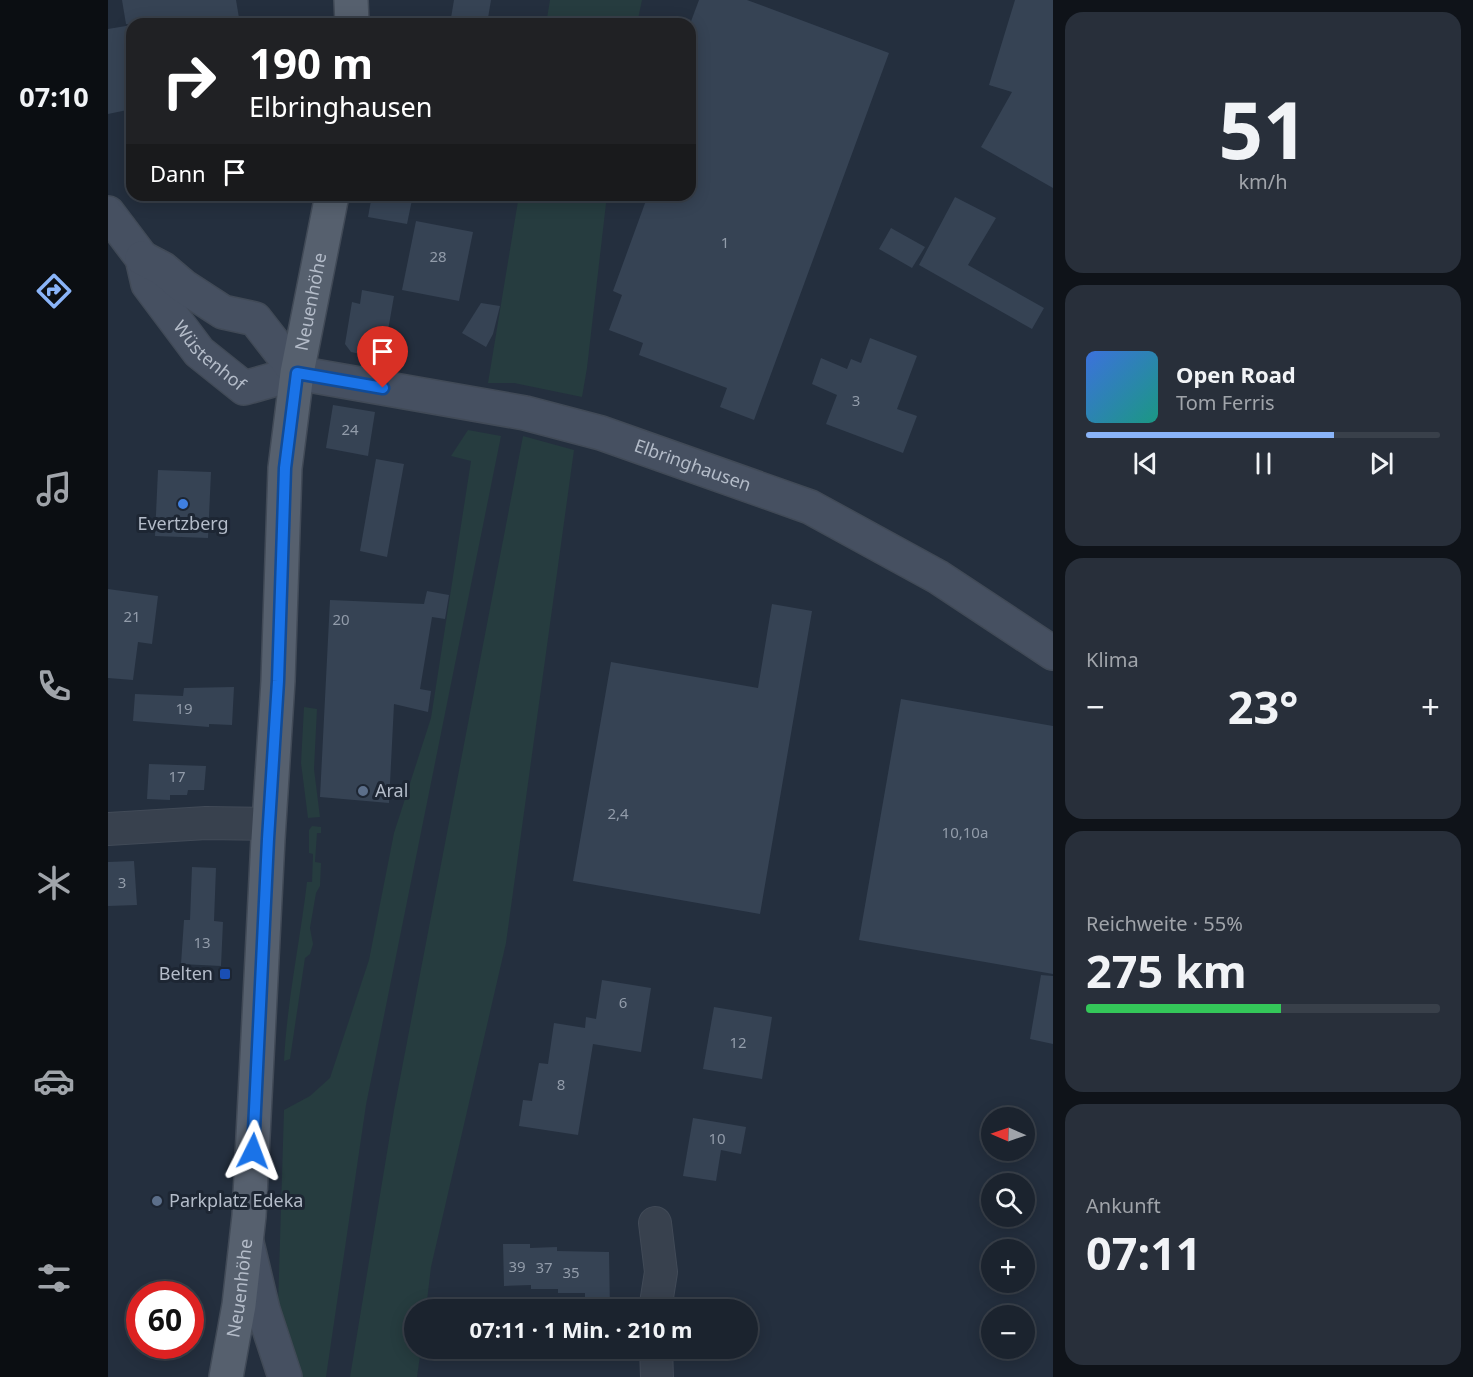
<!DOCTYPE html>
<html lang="de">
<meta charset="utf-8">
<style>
:root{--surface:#1b232e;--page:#282f3a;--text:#f1f3f6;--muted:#a0a4aa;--line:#39404a;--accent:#8ab4f8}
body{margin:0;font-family:"Noto Sans",sans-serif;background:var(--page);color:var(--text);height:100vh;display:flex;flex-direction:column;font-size:22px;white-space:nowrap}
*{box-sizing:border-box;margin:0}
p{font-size:20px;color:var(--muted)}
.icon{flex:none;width:33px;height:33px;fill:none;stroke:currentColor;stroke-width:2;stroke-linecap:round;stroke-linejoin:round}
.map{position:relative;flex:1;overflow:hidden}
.drawer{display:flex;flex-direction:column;gap:12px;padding:12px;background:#0f1319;width:420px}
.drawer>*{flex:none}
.banner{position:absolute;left:18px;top:18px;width:570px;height:183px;border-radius:18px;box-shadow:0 3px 15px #0003,0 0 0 2px var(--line);background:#202124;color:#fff;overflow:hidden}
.needle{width:39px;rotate:272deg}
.controls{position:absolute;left:873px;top:1107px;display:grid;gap:12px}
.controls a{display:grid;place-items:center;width:54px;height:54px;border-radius:50%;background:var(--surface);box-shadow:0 3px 15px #0003,0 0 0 2px var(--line);font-size:30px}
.speed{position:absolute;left:18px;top:1281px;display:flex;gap:12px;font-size:30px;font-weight:700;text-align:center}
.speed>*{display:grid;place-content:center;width:78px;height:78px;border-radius:50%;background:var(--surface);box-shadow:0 3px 15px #0003,0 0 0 2px var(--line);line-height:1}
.speed .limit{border:9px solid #d22;background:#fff;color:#111}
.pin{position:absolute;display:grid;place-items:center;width:51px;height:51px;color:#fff;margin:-62px -26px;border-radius:50% 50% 50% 0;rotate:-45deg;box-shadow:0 0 6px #0007}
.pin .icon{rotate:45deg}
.me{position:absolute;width:66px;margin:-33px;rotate:3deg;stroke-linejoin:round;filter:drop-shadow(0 0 4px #0008)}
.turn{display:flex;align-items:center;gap:21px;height:126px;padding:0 24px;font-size:27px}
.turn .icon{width:78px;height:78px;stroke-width:2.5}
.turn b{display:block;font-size:42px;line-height:51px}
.then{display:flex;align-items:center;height:57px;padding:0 24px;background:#0003;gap:12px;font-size:22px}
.big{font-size:45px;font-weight:700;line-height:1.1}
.drawer .card{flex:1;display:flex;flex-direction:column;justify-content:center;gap:9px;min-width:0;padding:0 21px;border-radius:18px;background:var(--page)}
.drawer .dial{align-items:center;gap:0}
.dial b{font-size:78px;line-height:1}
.song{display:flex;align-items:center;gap:18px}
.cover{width:72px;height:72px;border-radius:9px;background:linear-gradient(135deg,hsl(220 70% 55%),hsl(170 70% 35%))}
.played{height:6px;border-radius:3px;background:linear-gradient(90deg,var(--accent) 70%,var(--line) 70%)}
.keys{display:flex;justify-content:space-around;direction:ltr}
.heat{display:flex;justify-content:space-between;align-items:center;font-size:33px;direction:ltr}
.charge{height:9px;border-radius:4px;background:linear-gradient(90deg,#34c759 55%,var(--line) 0)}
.trip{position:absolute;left:296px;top:1299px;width:354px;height:60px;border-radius:30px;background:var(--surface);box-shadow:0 3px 15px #0003,0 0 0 2px var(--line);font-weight:700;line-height:60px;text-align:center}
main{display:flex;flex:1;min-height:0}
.menu{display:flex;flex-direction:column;width:108px;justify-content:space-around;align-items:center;background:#0b0e12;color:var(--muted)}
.menu .icon{width:42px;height:42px}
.menu .current{color:var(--accent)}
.menu b{font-size:27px;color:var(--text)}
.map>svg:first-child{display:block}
</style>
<main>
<nav class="menu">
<b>07:10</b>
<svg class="icon current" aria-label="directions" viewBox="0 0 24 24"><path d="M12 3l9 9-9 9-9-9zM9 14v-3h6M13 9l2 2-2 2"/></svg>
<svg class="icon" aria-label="music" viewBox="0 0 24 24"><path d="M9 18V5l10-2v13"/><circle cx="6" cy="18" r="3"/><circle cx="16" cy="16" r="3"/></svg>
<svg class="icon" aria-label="phone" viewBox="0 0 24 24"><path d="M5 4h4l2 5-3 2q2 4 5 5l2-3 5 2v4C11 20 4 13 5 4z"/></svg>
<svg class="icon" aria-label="climate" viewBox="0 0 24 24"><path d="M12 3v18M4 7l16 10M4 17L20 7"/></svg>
<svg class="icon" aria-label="car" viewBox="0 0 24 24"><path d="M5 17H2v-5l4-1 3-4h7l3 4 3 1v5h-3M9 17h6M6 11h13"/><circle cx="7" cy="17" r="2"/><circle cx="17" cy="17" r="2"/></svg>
<svg class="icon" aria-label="filters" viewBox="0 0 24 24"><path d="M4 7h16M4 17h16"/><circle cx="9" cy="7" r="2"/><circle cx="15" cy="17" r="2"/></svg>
</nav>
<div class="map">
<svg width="945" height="1377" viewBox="0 0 945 1377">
<rect width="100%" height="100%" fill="#242f3e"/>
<g fill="#263c3f">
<polygon points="442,0 534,0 529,24 438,24"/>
<polygon points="411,195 499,195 479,368 474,397 406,383 380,383"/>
<polygon points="360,430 393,436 258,1105 218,1377 188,1377 170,1306 176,1110 202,1096 222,1078 261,960 286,833 323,718 363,461 343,456"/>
<polygon points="415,436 466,450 398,943 323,1267 318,1309 306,1310 306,1348 313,1349 309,1377 242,1377 286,1110"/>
<polygon points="196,707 209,709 206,769 212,817 200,818 193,763"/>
<path d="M204,826L213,827V833H209L207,862L213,863L212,886L208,893L202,928L205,944L202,954L197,958L182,1059L176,1061C179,1001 192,942 199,882H204L205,854L201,853V830Z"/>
</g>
<g fill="#364354">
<polygon points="14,0 128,0 132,24 18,24"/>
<polygon points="346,0 383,0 379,24 342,24"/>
<polygon points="591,0 639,0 781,53 646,420 612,407 619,388 531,355 535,343 501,330 514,295 505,291 540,195 582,195 582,24"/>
<polygon points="907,0 945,0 945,188 873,147 904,92 881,85"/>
<polygon points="24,25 24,109 0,114 0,29"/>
<polygon points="264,195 305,195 299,224 260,217"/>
<polygon points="847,197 888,218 860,265 936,308 924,329 811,265"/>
<polygon points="308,221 365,232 351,301 294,290"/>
<polygon points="783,228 817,247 804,268 771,249"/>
<polygon points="254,290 286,296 275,359 243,352 237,344 244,302 252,304"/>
<polygon points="373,303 392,306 385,334 378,347 354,333"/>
<polygon points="762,338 809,356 789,409 809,416 795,453 718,424 729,395 704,384 713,358 739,369 743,359 753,363"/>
<polygon points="225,405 267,412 260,456 218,448"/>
<polygon points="268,459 296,464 279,557 252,551"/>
<polygon points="50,470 103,472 100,538 47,536"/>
<polygon points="0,589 50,596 44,644 30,642 25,680 0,678"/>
<polygon points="319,591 341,595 337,619 324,617 312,689 323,691 320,712 286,704 281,803 212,797 222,600 316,604"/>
<polygon points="664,604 704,611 652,914 465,881 503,662 650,688"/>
<polygon points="126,687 124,725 101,724 101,727 25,721 27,694 75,696 76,688"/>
<polygon points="793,699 945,726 945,974 751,940"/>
<polygon points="41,764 98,766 96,790 80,790 79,795 62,795 62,800 39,799"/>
<polygon points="26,861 29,905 0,906 0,862"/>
<polygon points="84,867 108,868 106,921 115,922 113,966 73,964 76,920 82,920"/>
<polygon points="933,975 945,976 945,1044 922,1039"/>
<polygon points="494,980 543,988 533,1052 485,1044 470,1135 411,1126 415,1100 424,1101 431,1063 440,1064 446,1023 477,1028 478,1017 488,1019"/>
<polygon points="606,1007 664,1017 654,1079 595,1069"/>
<polygon points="585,1118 638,1127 633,1154 613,1150 608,1181 575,1176"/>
<polygon points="395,1244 422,1244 422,1248 449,1247 449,1251 501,1252 502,1310 477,1310 477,1293 450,1293 450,1289 423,1289 423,1285 396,1286"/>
</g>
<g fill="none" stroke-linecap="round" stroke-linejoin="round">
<defs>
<g id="street">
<polyline points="0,829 98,823 161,824"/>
<polyline points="547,1223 553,1272 547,1310"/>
<polyline points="548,1348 549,1377"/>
</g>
<g id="secondary">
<path id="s1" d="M0,213L34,258L40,284L91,352L136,388L189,373L417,413L493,433L702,507L830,577L945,653"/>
<polyline points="34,258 55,269 75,286 115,312 147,319 189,373"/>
<polyline points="139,1243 155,1310 177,1377"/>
</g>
<g id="primary">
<polyline points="243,0 244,24"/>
<path id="s2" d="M118,1377L131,1305L141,1216L160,839L170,681L177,468L189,373L224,195"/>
</g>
</defs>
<use href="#street" stroke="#414a57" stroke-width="34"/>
<use href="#secondary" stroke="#414a57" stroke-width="36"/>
<use href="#primary" stroke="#414a57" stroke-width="36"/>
<use href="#street" stroke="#38414e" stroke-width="32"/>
<use href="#secondary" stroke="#465061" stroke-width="33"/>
<use href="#primary" stroke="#56606e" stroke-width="33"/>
</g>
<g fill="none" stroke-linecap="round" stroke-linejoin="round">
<defs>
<polyline id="route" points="145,1151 160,839 170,681 177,468 189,373 275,388"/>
</defs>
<use href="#route" stroke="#114b97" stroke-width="15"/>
<use href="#route" stroke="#1a73e8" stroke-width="10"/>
</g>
<circle fill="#3f7fe0" stroke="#1d2633" stroke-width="2" cx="75" cy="504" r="6"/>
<g fill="#5c6f8a" stroke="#1d2633" stroke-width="2">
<circle cx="255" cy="791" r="6"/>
<circle cx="49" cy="1201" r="6"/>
</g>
<rect fill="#1a4fb4" stroke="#1d2633" stroke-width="2" x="111" y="968" width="12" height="12" rx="3"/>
<g text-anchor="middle" stroke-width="6" stroke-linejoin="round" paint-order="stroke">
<g font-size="15" fill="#929caa">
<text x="617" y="248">1</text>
<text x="330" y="262">28</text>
<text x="748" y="406">3</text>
<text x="242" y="435">24</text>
<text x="24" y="622">21</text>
<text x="233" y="625">20</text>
<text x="76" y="714">19</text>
<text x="69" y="782">17</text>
<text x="510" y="819">2,4</text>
<text x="857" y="838">10,10a</text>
<text x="14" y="888">3</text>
<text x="94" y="948">13</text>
<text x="515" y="1008">6</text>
<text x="630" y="1048">12</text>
<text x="453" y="1090">8</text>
<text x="609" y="1144">10</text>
<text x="409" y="1272">39</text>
<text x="436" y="1273">37</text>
<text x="463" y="1278">35</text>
</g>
<g font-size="18" fill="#b4bcc9" stroke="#1d2633">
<text dy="6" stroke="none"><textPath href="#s2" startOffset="1080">Neuenhöhe</textPath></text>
<text dy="6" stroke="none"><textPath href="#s1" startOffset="178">Wüstenhof</textPath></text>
<text dy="6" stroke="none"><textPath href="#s1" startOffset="688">Elbringhausen</textPath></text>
<text dy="6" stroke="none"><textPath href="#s2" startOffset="90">Neuenhöhe</textPath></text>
</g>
<g font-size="18" fill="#b4bcc9" stroke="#1d2633" text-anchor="start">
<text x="75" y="530" text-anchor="middle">Evertzberg</text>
<text x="267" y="797">Aral</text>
<text x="105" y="980" text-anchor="end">Belten</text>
<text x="61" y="1207">Parkplatz Edeka</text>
</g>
</g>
</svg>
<div class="controls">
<a><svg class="needle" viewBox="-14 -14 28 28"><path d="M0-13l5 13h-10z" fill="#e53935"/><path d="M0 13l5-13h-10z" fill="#a0a4aa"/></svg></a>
<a><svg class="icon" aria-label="search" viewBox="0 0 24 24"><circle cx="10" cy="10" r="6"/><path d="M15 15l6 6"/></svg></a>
<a>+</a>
<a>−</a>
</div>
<div class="speed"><div class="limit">60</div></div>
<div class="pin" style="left:275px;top:388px;background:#d93025"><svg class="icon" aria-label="arrive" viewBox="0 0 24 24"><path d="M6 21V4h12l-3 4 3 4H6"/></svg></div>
<svg class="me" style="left:145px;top:1151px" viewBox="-20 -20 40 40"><path d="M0-17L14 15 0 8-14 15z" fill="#1a73e8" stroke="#fff" stroke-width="4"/></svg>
<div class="trip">07:11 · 1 Min. · 210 m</div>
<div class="banner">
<div class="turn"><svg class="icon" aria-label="right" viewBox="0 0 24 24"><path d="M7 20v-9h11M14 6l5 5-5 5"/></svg><div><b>190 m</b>Elbringhausen</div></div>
<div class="then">Dann<svg class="icon" aria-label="arrive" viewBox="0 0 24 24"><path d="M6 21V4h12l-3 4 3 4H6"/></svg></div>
</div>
</div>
<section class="drawer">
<div class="card dial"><b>51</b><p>km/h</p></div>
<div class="card">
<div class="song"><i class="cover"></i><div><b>Open Road</b><p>Tom Ferris</p></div></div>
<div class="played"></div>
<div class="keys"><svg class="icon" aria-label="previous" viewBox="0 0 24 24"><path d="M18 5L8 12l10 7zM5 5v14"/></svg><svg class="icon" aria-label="pause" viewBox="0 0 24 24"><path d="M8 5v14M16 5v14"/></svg><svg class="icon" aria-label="next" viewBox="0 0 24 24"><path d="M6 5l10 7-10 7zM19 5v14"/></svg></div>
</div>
<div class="card"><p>Klima</p>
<div class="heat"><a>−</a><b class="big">23°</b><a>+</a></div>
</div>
<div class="card"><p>Reichweite · 55%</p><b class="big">275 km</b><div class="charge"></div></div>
<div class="card"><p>Ankunft</p><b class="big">07:11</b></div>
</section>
</main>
